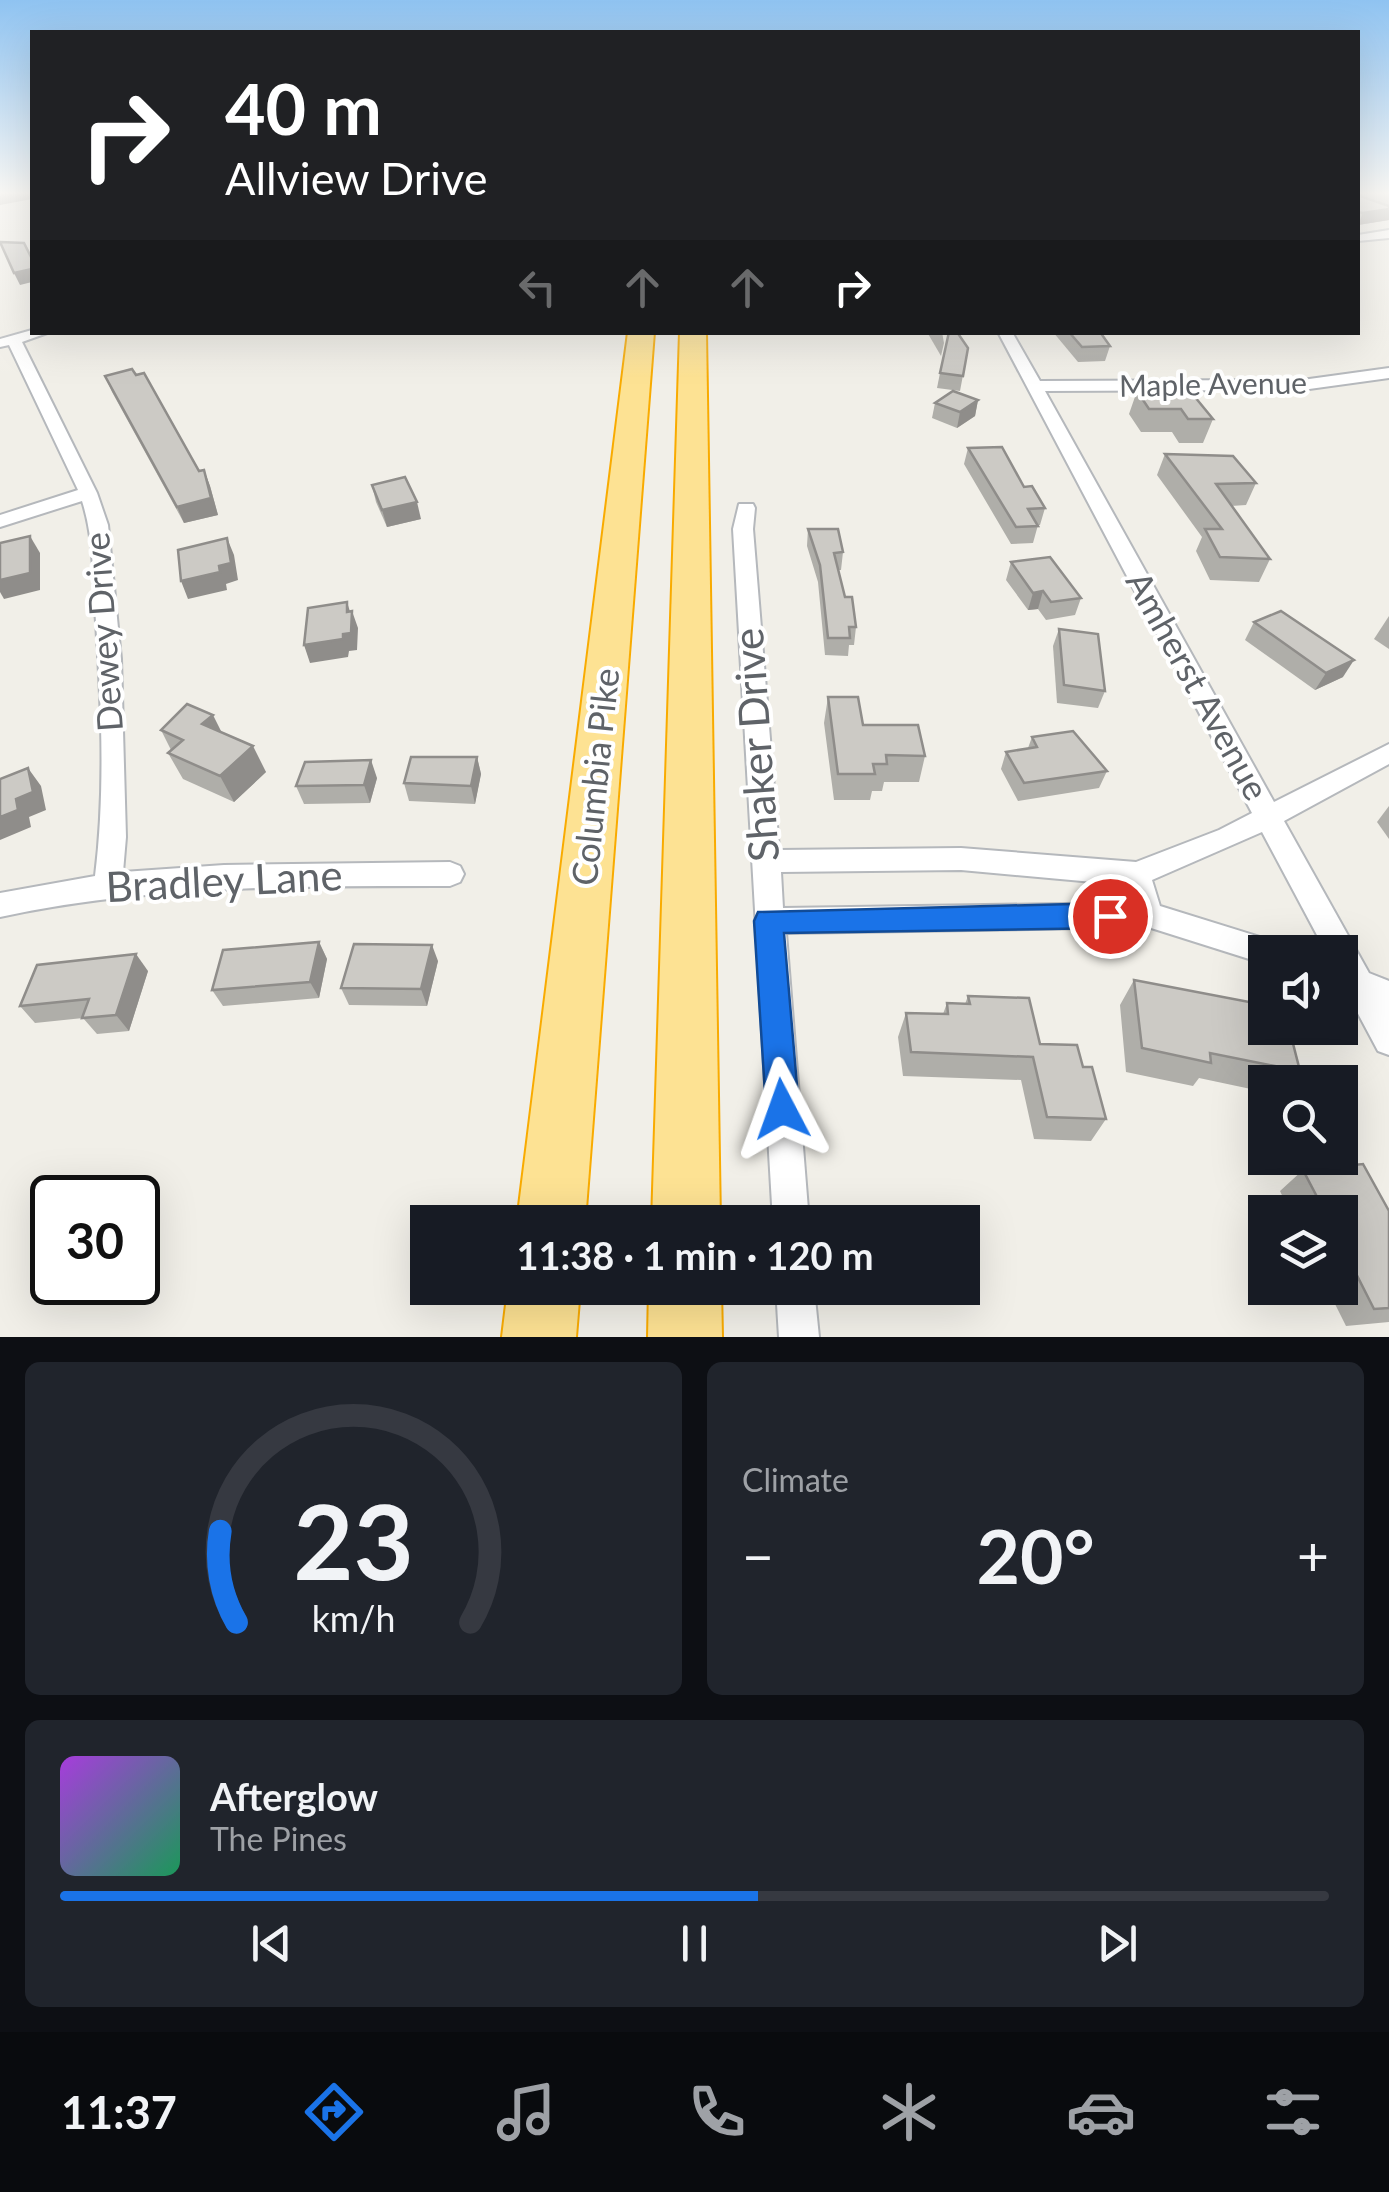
<!DOCTYPE html>
<meta charset="utf-8">
<style>
:root{--surface:#171b24;--page:#20242c;--text:#f1f3f6;--muted:#9ea1a6;--line:#363941;--accent:#1a73e8}
body{margin:0;font-family:Lato,sans-serif;background:var(--page);color:var(--text);height:100vh;display:flex;flex-direction:column;font-size:38px;white-space:nowrap}
*{box-sizing:border-box;margin:0}
p{font-size:32px;color:var(--muted)}
.icon{flex:none;width:55px;height:55px;fill:none;stroke:currentColor;stroke-width:2;stroke-linecap:round;stroke-linejoin:round}
.map{position:relative;height:1337px;overflow:hidden}
.panel{display:flex;flex-direction:column;gap:25px;padding:25px;background:#0d0f14;flex:1}
.panel>*{flex:none}
.guide{position:absolute;left:30px;top:30px;width:1330px;height:305px;border-radius:0px;box-shadow:0 10px 40px #0002;background:#202124;color:#fff;overflow:hidden}
.fabs{position:absolute;left:1248px;top:935px;display:grid;gap:20px}
.fabs a{display:grid;place-items:center;width:110px;height:110px;border-radius:0px;background:var(--surface);box-shadow:0 10px 40px #0002;font-size:50px}
.speed{position:absolute;left:30px;top:1175px;display:flex;gap:20px;font-size:50px;font-weight:700;text-align:center}
.speed>*{display:grid;place-content:center;width:130px;height:130px;border-radius:50%;background:var(--surface);box-shadow:0 10px 40px #0002;line-height:1}
.speed .limit{border:5px solid #111;border-radius:15px;background:#fff;color:#111}
.pin{position:absolute;display:grid;place-items:center;width:85px;height:85px;color:#fff;margin:-42px;border:5px solid #fff;border-radius:50%;box-shadow:0 2px 10px #0007}
.me{position:absolute;width:110px;margin:-55px;rotate:356deg;stroke-linejoin:round;filter:drop-shadow(0 0 8px #0008)}
.turn{display:flex;align-items:center;gap:35px;height:210px;padding:0 30px;font-size:45px}
.turn .icon{width:130px;height:130px;stroke-width:2.5}
.turn b{display:block;font-size:70px;line-height:85px}
.lanes{display:flex;align-items:center;height:95px;padding:0 30px;background:#0003;justify-content:center;gap:50px;direction:ltr}
.lanes .off{opacity:.35}
.big{font-size:75px;font-weight:700;line-height:1.1}
.panel .widget{flex:1;display:flex;flex-direction:column;justify-content:center;gap:15px;min-width:0;padding:0 35px;border-radius:15px;background:var(--page)}
.panel .dial{align-items:center;gap:0}
.dial svg{height:260px;overflow:visible;fill:none;stroke:var(--line);stroke-width:7;stroke-linecap:round;text-anchor:middle}
.dial text{fill:var(--text);stroke:none}
.song{display:flex;align-items:center;gap:30px}
.cover{width:120px;height:120px;border-radius:15px;background:linear-gradient(135deg,hsl(280 70% 55%),hsl(150 70% 35%))}
.played{height:10px;border-radius:5px;background:linear-gradient(90deg,var(--accent) 55%,var(--line) 55%)}
.keys{display:flex;justify-content:space-around;direction:ltr}
.heat{display:flex;justify-content:space-between;align-items:center;font-size:55px;direction:ltr}
.panel .tiles{flex:1;display:grid;gap:25px;grid-template-columns:1fr 1fr}
.widget:last-child{grid-column:span 2}
.trip{position:absolute;left:410px;top:1205px;width:570px;height:100px;border-radius:0px;background:var(--surface);box-shadow:0 10px 40px #0002;font-weight:700;line-height:100px;text-align:center}
.tab-bar{display:flex;height:160px;justify-content:space-around;align-items:center;background:#090b0e;color:var(--muted)}
.tab-bar .icon{width:70px;height:70px}
.tab-bar .selected{color:var(--accent)}
.tab-bar b{font-size:45px;color:var(--text)}
.map>svg:first-child{display:block}
</style>
<div class="map">
<svg width="1389" height="1337" viewBox="0 0 1389 1337">
<rect width="100%" height="100%" fill="#f1efe8"/>
<g fill="none" stroke-linecap="round" stroke-linejoin="round">
<defs>
<g id="street">
<polygon points="1389,230 1389,238 1358,241 1358,235"/>
<path d="M32,330L50,332L22,342L97,493L108,525L121,659L126,837L123,872L224,865L450,862L460,866L464,874L460,882L450,886C298,886 149,885 0,917V893L95,876C106,788 101,695 95,607C93,571 93,535 82,501L0,527V515L78,490L9,345L0,347V339Z"/>
<path d="M998,332H1012L1040,381L1302,380L1389,368V378L1302,390L1045,391L1274,802L1389,744V764L1284,821L1369,973L1389,981V1055L1378,1051L1347,993L1342,991L1340,952H1326L1262,832L1152,880L1160,906L1279,943L1284,952H1265V964L1148,927L786,933L809,1222H773L733,529L739,504H753L755,508L753,529L779,850L961,848L1136,862L1219,830L1252,813ZM961,870L1126,885L1131,903L783,908L781,872Z"/>
<polygon points="776,1288 814,1288 819,1337 779,1337"/>
</g>
<g id="highway">
<polygon points="628,332 654,332 585,1222 517,1222"/>
<polygon points="680,332 706,332 720,1222 652,1222"/>
<polygon points="508,1288 580,1288 576,1337 502,1337"/>
<polygon points="649,1288 721,1288 722,1337 648,1337"/>
</g>
</defs>
<use href="#street" stroke="#b5b8bc" stroke-width="4"/>
<use href="#highway" stroke="#f9ab00" stroke-width="4"/>
<use href="#street" fill="#fff" fill-rule="evenodd"/>
<use href="#highway" fill="#fde293" fill-rule="evenodd"/>
</g>
<g fill="#afaea9">
<polygon points="1358,191 1389,191 1389,205 1368,199 1389,206 1389,220 1358,225"/>
<polygon points="927,332 942,332 944,343 941,356"/>
<polygon points="1053,332 1100,332 1110,346 1105,361 1078,362"/>
<polygon points="968,348 960,391 937,388 940,373"/>
<polygon points="105,376 199,471 204,470 210,486 218,515 184,523 112,392"/>
<polygon points="1137,391 1213,419 1203,443 1179,443 1172,432 1141,432 1129,414"/>
<polygon points="978,400 975,416 957,428 932,418 935,403"/>
<polygon points="968,448 1024,487 1045,508 1040,525 1038,525 1033,543 1011,544 964,464"/>
<polygon points="1165,454 1256,483 1246,505 1231,506 1270,559 1259,582 1210,580 1196,551 1202,537 1157,475"/>
<polygon points="372,485 421,519 387,527 376,502"/>
<polygon points="808,529 843,552 841,570 838,570 845,597 856,627 854,645 849,645 848,656 825,655 818,582 807,546"/>
<polygon points="1011,562 1081,598 1075,615 1046,620 1038,609 1028,610 1006,580"/>
<polygon points="1389,616 1389,649 1374,639"/>
<polygon points="1254,622 1343,677 1315,690 1245,640"/>
<polygon points="1059,629 1105,691 1098,708 1057,703 1053,646"/>
<polygon points="828,697 863,725 925,756 919,782 884,782 882,791 872,791 870,800 834,800 824,723"/>
<polygon points="161,730 221,732 266,772 234,802 183,779 168,753 171,750"/>
<polygon points="1032,737 1107,771 1099,788 1018,801 1001,769 1006,752 1028,748"/>
<polygon points="477,757 481,774 475,804 409,801 404,783"/>
<polygon points="377,778 370,803 304,804 296,786"/>
<polygon points="1389,806 1389,839 1377,822"/>
<polygon points="319,942 327,959 319,998 223,1006 212,990"/>
<polygon points="438,961 427,1006 349,1005 341,988"/>
<polygon points="148,971 129,1031 97,1034 83,1018 35,1023 20,1006"/>
<polygon points="1134,980 1300,1071 1289,1082 1265,1082 1265,1092 1199,1078 1193,1086 1126,1072 1120,1005"/>
<polygon points="968,996 1040,1044 1083,1067 1106,1119 1091,1141 1034,1139 1021,1080 903,1076 898,1037 906,1013 943,1014 947,1003 965,1004"/>
<polygon points="1303,1170 1389,1211 1389,1322 1346,1326 1327,1288 1340,1288 1340,1212 1290,1212 1280,1191"/>
</g>
<g fill="#8f8d8a">
<polygon points="0,191 32,191 32,199 0,205"/>
<polygon points="1389,209 1389,220 1358,225 1363,213"/>
<polygon points="32,269 32,282 20,285 14,273"/>
<polygon points="978,400 975,416 957,428 960,412"/>
<polygon points="204,470 210,486 218,515 184,523 177,507"/>
<polygon points="417,502 421,519 387,527 382,510"/>
<polygon points="30,536 40,553 40,590 4,599 0,592 0,580"/>
<polygon points="227,538 234,555 238,580 226,584 227,590 188,599 181,581 219,566"/>
<polygon points="1043,591 1038,609 1028,610 1033,593"/>
<polygon points="347,602 352,618 352,611 358,628 357,650 349,651 348,657 310,663 304,645 343,634"/>
<polygon points="1354,660 1343,677 1315,690 1326,673"/>
<polygon points="213,715 226,741 202,724"/>
<polygon points="253,746 266,772 234,802 220,776"/>
<polygon points="477,757 481,774 475,804 471,786"/>
<polygon points="371,760 377,778 370,803 364,785"/>
<polygon points="28,768 41,786 46,810 29,817 31,827 0,840 0,817"/>
<polygon points="319,942 327,959 319,998 310,982"/>
<polygon points="432,945 438,961 427,1006 421,989"/>
<polygon points="136,954 148,971 129,1031 116,1015"/>
</g>
<g fill="#cccac5" stroke="#8f8d8a" stroke-width="2.5">
<polygon points="1358,191 1362,191 1360,196 1389,206 1389,209 1363,213 1358,212"/>
<polygon points="0,242 24,243 32,259 32,269 14,273"/>
<polygon points="949,332 957,332 968,348 963,376 940,373"/>
<polygon points="1069,332 1100,332 1110,346 1082,347"/>
<polygon points="132,369 136,375 144,373 199,471 204,470 211,498 177,507 105,376"/>
<polygon points="953,391 978,400 960,412 935,403"/>
<polygon points="1137,391 1190,391 1213,419 1188,419 1181,409 1149,409"/>
<polygon points="1002,447 1024,487 1032,486 1045,508 1028,509 1038,526 1016,527 968,448"/>
<polygon points="1165,454 1233,456 1256,483 1216,484 1270,559 1220,557 1205,529 1222,529"/>
<polygon points="405,477 417,502 382,510 372,485"/>
<polygon points="808,529 838,529 843,552 834,553 845,597 852,597 856,627 849,627 850,638 828,638 820,565"/>
<polygon points="30,536 30,573 0,580 0,543"/>
<polygon points="227,538 231,563 219,566 220,572 181,581 178,550"/>
<polygon points="1050,557 1081,598 1051,602 1043,591 1033,593 1011,562"/>
<polygon points="347,602 347,612 352,611 351,633 343,634 343,639 304,645 308,608"/>
<polygon points="1281,611 1354,660 1326,673 1254,622"/>
<polygon points="1059,629 1098,634 1105,691 1064,685"/>
<polygon points="828,697 858,697 863,725 918,725 925,756 886,755 887,764 873,764 875,774 838,774"/>
<polygon points="187,704 213,715 202,724 253,746 220,776 168,753 183,740 161,730"/>
<polygon points="1073,731 1107,771 1024,783 1006,752 1037,747 1032,737"/>
<polygon points="411,757 477,757 471,786 404,783"/>
<polygon points="371,760 364,785 296,786 305,762"/>
<polygon points="28,768 33,792 16,799 18,810 0,817 0,779"/>
<polygon points="319,942 310,982 212,990 223,950"/>
<polygon points="354,944 432,945 421,989 341,988"/>
<polygon points="136,954 116,1015 82,1018 89,999 20,1006 37,965"/>
<polygon points="1134,980 1265,1005 1265,1028 1289,1028 1300,1071 1210,1053 1211,1063 1142,1048"/>
<polygon points="968,996 1029,998 1040,1044 1077,1045 1083,1067 1092,1067 1106,1119 1047,1117 1033,1057 911,1052 906,1013 948,1014 947,1003 970,1004"/>
<polygon points="1363,1164 1389,1211 1389,1308 1374,1309 1340,1242 1340,1212 1325,1212 1303,1170"/>
</g>
<linearGradient id="sky" x2="0" y2="1"><stop stop-color="#8fc3f1"/><stop offset="0.51" stop-color="#f9f8f5"/><stop offset="1" stop-color="#f9f8f5" stop-opacity="0"/></linearGradient>
<rect width="1389" height="378" fill="url(#sky)"/>
<polygon fill="#1a73e8" stroke="#114b97" stroke-width="2.5" points="1110,903 1121,907 1125,916 1121,924 1110,928 784,933 799,1109 794,1121 782,1126 771,1121 766,1109 754,921 758,912"/>
<g text-anchor="middle" stroke-width="8" stroke-linejoin="round" paint-order="stroke">
<g font-size="30" fill="#5f6368" stroke="#fff">
<text transform="translate(1213 385) rotate(-1)" y="10">Maple Avenue</text>
</g>
<g font-size="35" fill="#5f6368" stroke="#fff">
<text transform="translate(104 632) rotate(-94)" y="12">Dewey Drive</text>
<text transform="translate(1197 686) rotate(61)" y="12">Amherst Avenue</text>
<text transform="translate(596 777) rotate(-84)" y="12">Columbia Pike</text>
</g>
<g font-size="42" fill="#5f6368" stroke="#fff">
<text transform="translate(756 745) rotate(-94)" y="15">Shaker Drive</text>
<text transform="translate(224 881) rotate(-3)" y="15">Bradley Lane</text>
</g>
</g>
</svg>
<div class="fabs">
<a><svg class="icon" aria-label="sound" viewBox="0 0 24 24"><path d="M4 9h4l5-4v14l-5-4H4zM17 9q2 3 0 6"/></svg></a>
<a><svg class="icon" aria-label="search" viewBox="0 0 24 24"><circle cx="10" cy="10" r="6"/><path d="M15 15l6 6"/></svg></a>
<a><svg class="icon" aria-label="layers" viewBox="0 0 24 24"><path d="M12 4l9 5-9 5-9-5zM3 14l9 5 9-5"/></svg></a>
</div>
<div class="speed"><div class="limit">30</div></div>
<div class="pin" style="left:1110px;top:916px;background:#d93025"><svg class="icon" aria-label="arrive" viewBox="0 0 24 24"><path d="M6 21V4h12l-3 4 3 4H6"/></svg></div>
<svg class="me" style="left:782px;top:1109px" viewBox="-20 -20 40 40"><path d="M0-17L14 15 0 8-14 15z" fill="#1a73e8" stroke="#fff" stroke-width="4"/></svg>
<div class="trip">11:38 · 1 min · 120 m</div>
<div class="guide">
<div class="turn"><svg class="icon" aria-label="right" viewBox="0 0 24 24"><path d="M7 20v-9h11M14 6l5 5-5 5"/></svg><div><b>40 m</b>Allview Drive</div></div>
<div class="lanes"><svg class="icon off" aria-label="left" viewBox="0 0 24 24"><path d="M17 20v-9H6M10 6l-5 5 5 5"/></svg><svg class="icon off" aria-label="ahead" viewBox="0 0 24 24"><path d="M12 20V5M6 11l6-6 6 6"/></svg><svg class="icon off" aria-label="ahead" viewBox="0 0 24 24"><path d="M12 20V5M6 11l6-6 6 6"/></svg><svg class="icon" aria-label="right" viewBox="0 0 24 24"><path d="M7 20v-9h11M14 6l5 5-5 5"/></svg></div>
</div>
</div>
<section class="panel">
<div class="tiles">
<div class="widget dial"><svg viewBox="0 0 100 80">
<path d="M14 69A42 42 0 1 1 86 69"/>
<path d="M14 69A42 42 0 0 1 9 41" stroke="#1a73e8"/>
<text x="50" y="56" font-size="32" font-weight="700">23</text>
<text x="50" y="72" font-size="11">km/h</text>
</svg></div>
<div class="widget"><p>Climate</p>
<div class="heat"><a>−</a><b class="big">20°</b><a>+</a></div>
</div>
<div class="widget">
<div class="song"><i class="cover"></i><div><b>Afterglow</b><p>The Pines</p></div></div>
<div class="played"></div>
<div class="keys"><svg class="icon" aria-label="previous" viewBox="0 0 24 24"><path d="M18 5L8 12l10 7zM5 5v14"/></svg><svg class="icon" aria-label="pause" viewBox="0 0 24 24"><path d="M8 5v14M16 5v14"/></svg><svg class="icon" aria-label="next" viewBox="0 0 24 24"><path d="M6 5l10 7-10 7zM19 5v14"/></svg></div>
</div>
</div>
</section>
<nav class="tab-bar">
<b>11:37</b>
<svg class="icon selected" aria-label="directions" viewBox="0 0 24 24"><path d="M12 3l9 9-9 9-9-9zM9 14v-3h6M13 9l2 2-2 2"/></svg>
<svg class="icon" aria-label="music" viewBox="0 0 24 24"><path d="M9 18V5l10-2v13"/><circle cx="6" cy="18" r="3"/><circle cx="16" cy="16" r="3"/></svg>
<svg class="icon" aria-label="phone" viewBox="0 0 24 24"><path d="M5 4h4l2 5-3 2q2 4 5 5l2-3 5 2v4C11 20 4 13 5 4z"/></svg>
<svg class="icon" aria-label="climate" viewBox="0 0 24 24"><path d="M12 3v18M4 7l16 10M4 17L20 7"/></svg>
<svg class="icon" aria-label="car" viewBox="0 0 24 24"><path d="M5 17H2v-5l4-1 3-4h7l3 4 3 1v5h-3M9 17h6M6 11h13"/><circle cx="7" cy="17" r="2"/><circle cx="17" cy="17" r="2"/></svg>
<svg class="icon" aria-label="filters" viewBox="0 0 24 24"><path d="M4 7h16M4 17h16"/><circle cx="9" cy="7" r="2"/><circle cx="15" cy="17" r="2"/></svg>
</nav>
